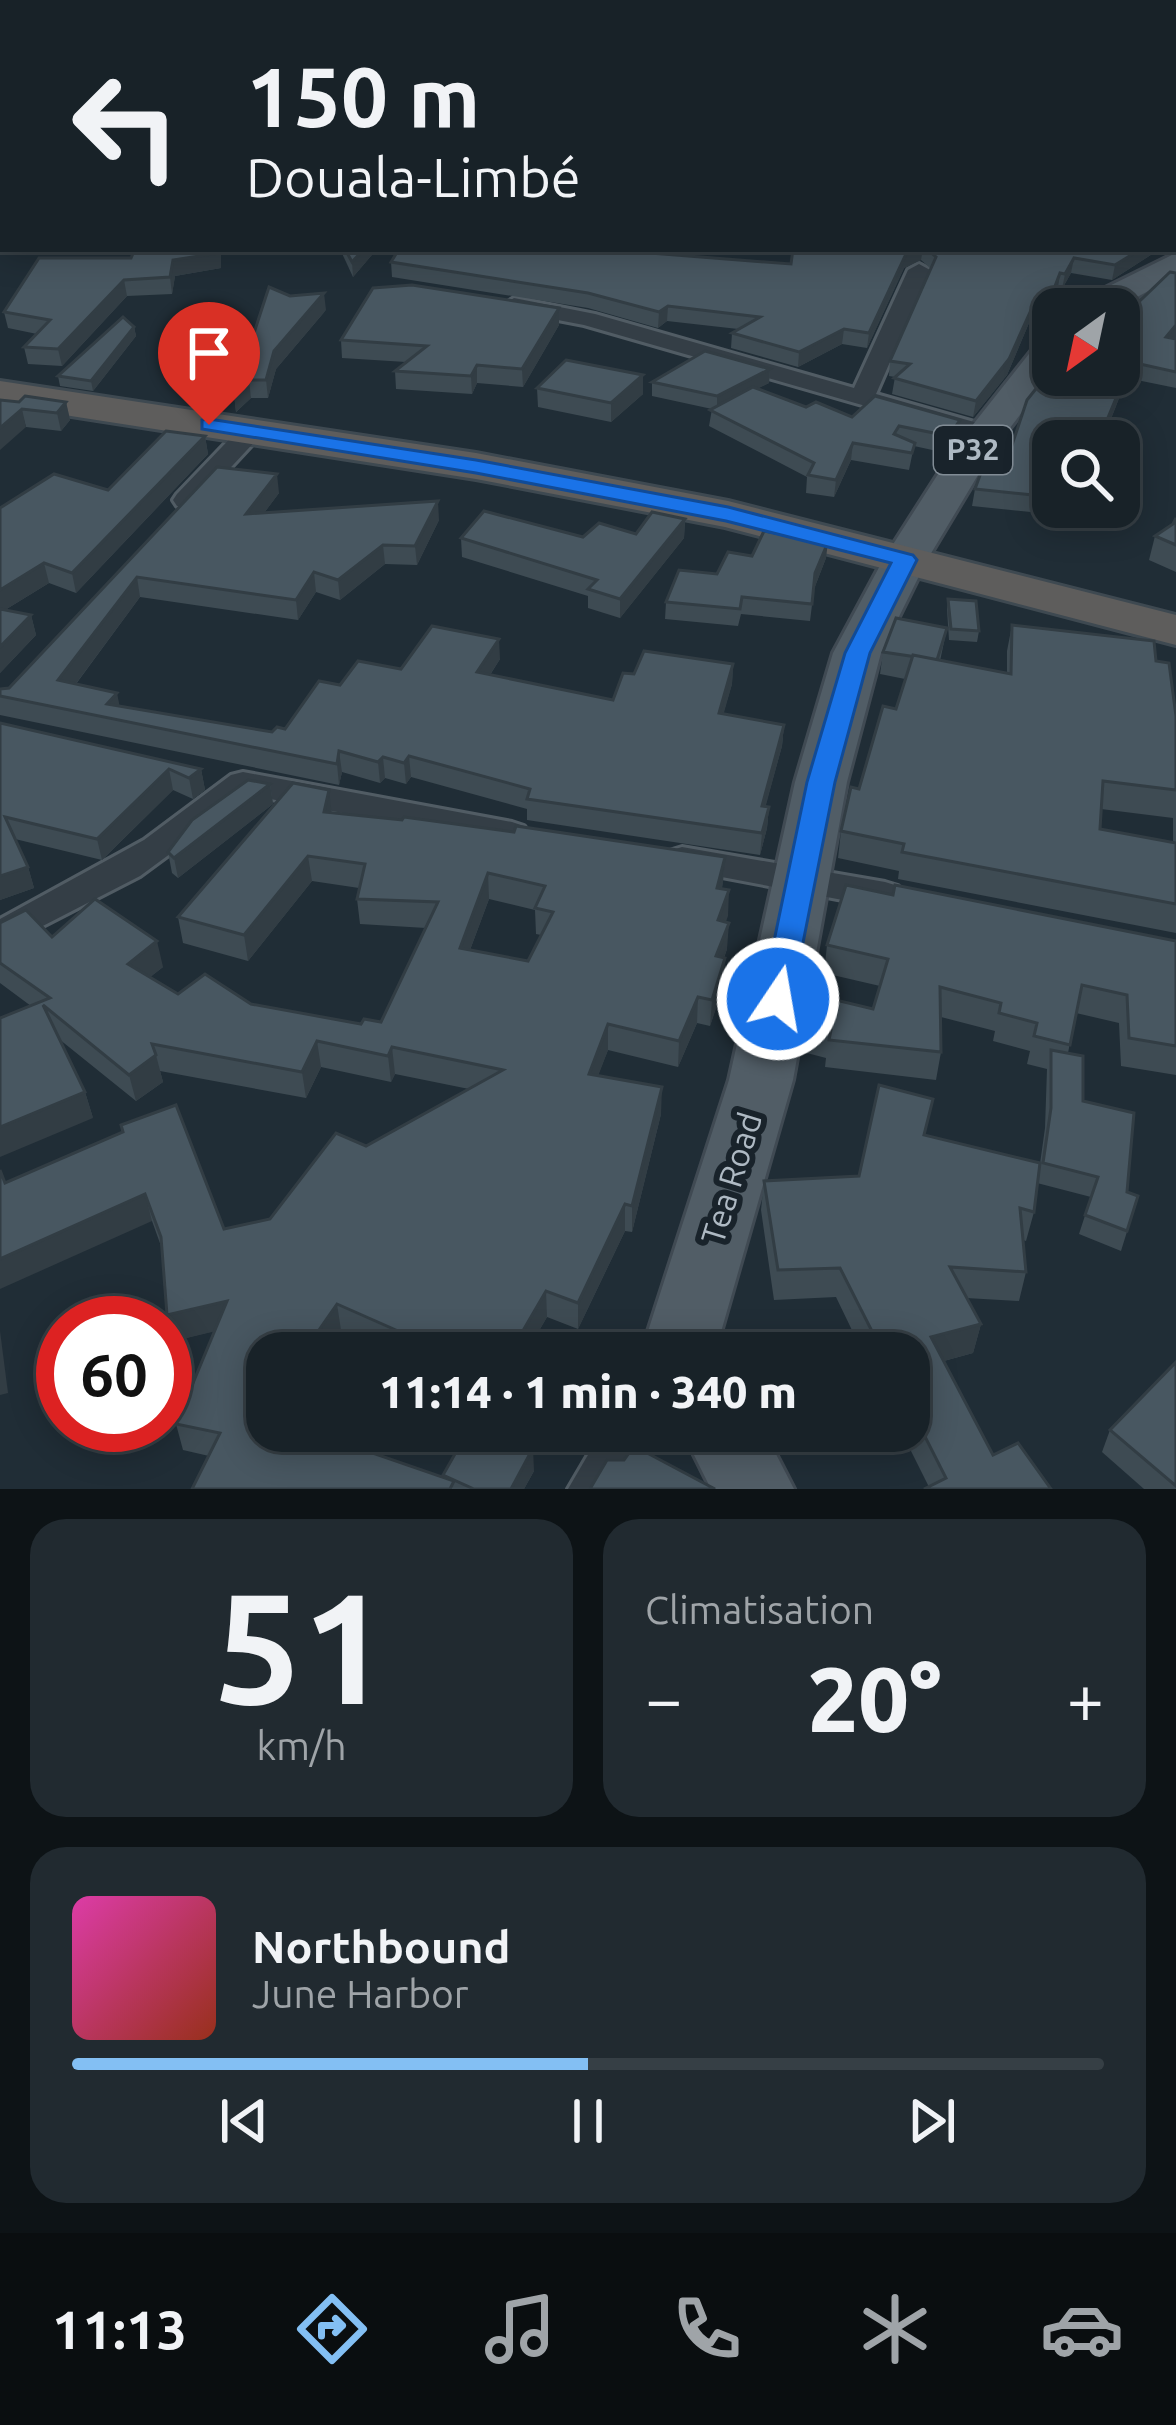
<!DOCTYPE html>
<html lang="fr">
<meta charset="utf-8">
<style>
:root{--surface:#182228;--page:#212a30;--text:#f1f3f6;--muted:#9fa4a8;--line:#363f45;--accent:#83bff3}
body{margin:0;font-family:Ubuntu,sans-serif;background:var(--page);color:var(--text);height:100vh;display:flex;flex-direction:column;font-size:45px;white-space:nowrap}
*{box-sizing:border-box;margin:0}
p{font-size:39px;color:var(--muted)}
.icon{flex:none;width:66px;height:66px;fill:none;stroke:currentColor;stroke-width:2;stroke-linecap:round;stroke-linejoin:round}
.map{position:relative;height:1489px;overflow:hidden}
.drawer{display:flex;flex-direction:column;gap:30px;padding:30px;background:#0d1316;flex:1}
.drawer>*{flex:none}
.top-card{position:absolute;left:0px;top:0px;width:1176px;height:252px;box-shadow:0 6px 30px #0003,0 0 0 3px var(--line);background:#182228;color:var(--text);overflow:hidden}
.needle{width:78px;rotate:213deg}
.controls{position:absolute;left:1032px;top:288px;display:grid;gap:24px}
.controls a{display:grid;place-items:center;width:108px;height:108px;border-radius:24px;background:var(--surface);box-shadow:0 6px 30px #0003,0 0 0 3px var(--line);font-size:60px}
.speed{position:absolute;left:36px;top:1296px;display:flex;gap:24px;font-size:60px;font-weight:700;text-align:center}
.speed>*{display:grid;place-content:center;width:156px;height:156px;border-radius:50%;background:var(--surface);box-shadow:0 6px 30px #0003,0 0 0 3px var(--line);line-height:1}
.speed .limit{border:18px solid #d22;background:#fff;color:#111}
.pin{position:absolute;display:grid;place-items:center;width:102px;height:102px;color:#fff;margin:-123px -51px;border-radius:50% 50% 50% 0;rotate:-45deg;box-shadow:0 0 12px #0007}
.pin .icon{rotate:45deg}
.me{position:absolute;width:132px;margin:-66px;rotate:12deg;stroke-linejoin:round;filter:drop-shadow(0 0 9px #0008)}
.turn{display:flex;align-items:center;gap:42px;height:252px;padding:0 48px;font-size:54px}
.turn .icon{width:156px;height:156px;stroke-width:2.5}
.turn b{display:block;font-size:84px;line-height:102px}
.big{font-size:90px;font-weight:800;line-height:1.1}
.drawer .tile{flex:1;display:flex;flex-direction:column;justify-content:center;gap:18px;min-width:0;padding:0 42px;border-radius:36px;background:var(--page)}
.drawer .dial{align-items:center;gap:0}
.dial b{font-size:156px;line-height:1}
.song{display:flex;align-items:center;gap:36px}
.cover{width:144px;height:144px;border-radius:18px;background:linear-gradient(135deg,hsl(320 70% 55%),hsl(10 70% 35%))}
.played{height:12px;border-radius:6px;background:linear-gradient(90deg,var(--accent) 50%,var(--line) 50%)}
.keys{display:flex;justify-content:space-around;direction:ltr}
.heat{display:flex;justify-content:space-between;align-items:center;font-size:66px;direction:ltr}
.drawer .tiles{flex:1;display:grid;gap:30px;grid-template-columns:1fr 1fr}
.tile:last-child{grid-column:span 2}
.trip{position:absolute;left:246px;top:1332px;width:684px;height:120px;border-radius:36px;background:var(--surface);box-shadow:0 6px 30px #0003,0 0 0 3px var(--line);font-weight:800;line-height:120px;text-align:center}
.menu{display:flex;height:192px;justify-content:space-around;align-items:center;background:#0a0e10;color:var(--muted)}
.menu .icon{width:84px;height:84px}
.menu .on{color:var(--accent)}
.menu b{font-size:54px;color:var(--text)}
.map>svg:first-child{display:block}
</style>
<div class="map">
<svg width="1176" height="1489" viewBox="0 0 1176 1489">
<rect width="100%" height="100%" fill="#202d36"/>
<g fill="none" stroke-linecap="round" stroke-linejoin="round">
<defs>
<g id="minor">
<polygon points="919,264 930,270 876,394 995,428 999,433 995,438 977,438 584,325 506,310 503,305 514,298 595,314 854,388 908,270"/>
<polygon points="251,423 264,431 260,436 195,506 177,506 173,500 177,494 242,426"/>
<polygon points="243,772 512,822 524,826 530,834 524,842 512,846 250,795 140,876 0,948 0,919 144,840 231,775"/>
<polygon points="682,847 885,882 898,886 903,895 898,904 885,908 669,867 664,859 669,851"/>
<polygon points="602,1431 655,1431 623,1489 568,1489"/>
</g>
<g id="primary">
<polygon points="1176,253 1176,276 1115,309 1072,309 1077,302"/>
<polygon points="1053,337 1053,372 993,450 927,560 881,653 847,782 793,1080 715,1353 641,1353 729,1080 795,782 833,653 883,560 956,446 1040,340"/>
<polygon points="682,1431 764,1431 794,1489 711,1489"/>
</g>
<polygon id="trunk" points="0,381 476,453 728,501 1176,615 1176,645 725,527 476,479 0,405"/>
</defs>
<use href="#minor" stroke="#515c64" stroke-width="6"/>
<use href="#primary" stroke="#404a53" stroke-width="6"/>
<use href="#trunk" stroke="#3e4951" stroke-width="6"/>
<use href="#minor" fill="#343e46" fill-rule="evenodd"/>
<use href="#primary" fill="#515d66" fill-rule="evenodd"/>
<use href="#trunk" fill="#5e5d5c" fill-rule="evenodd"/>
</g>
<g fill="#3e4b53" fill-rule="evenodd">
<polygon points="0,21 3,21 3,238 0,238 0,68 2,68 3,65 0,65"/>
<polygon points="340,249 377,249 353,277"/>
<polygon points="793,249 1160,249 1112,280 1071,273 1062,289 1058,288 1043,325 1029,323 1007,375 973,417 892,394 895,377 889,376 890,361 931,269 921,260 904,268 867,348 842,344 798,367 731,348 732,333 738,329 667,321 658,328 588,308 392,277 391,262 791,264"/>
<polygon points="39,258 221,268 175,276 172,294 127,296 62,366 28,364 24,347 37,334 8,328 4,312"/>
<polygon points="1176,273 1176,388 1127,378 1110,421 1130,424 1124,447 1128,466 1119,481 1119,441 1053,441 1053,507 1101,507 1098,519 972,506 975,489 1007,460 1089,394"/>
<polygon points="326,310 276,369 268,398 251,398 236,412 234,394"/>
<polygon points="559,325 523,387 477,383 472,394 396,389 395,371 406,362 342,358 341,340"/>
<polygon points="134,327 136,336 93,391 60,386 58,376"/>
<polygon points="770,369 769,383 758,388 806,407 852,417 960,420 957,437 946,453 914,446 909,470 851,460 834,497 806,493 807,477 709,426 712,409 652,396 652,382"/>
<polygon points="643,375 643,394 611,422 538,407 537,388"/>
<polygon points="19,402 66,402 70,420 61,431 26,427"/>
<polygon points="205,436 208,454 76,593 49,583 5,610 31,615 36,635 0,673 0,508 108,490"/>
<polygon points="217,467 279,493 264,513 439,520 417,565 385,564 340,600 316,592 298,620 140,597 76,684 119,706 272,732 285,729 340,685 401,669 500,659 490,675 613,700 634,674 733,664 732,684 723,714 784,725 782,746 765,807 769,807 767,828 760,855 527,820 527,809 411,777 406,784 385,778 380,783 342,772 339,785 0,715 0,689 9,688"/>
<polygon points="1176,518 1176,572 1149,560 1155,536 1173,524"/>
<polygon points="685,519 684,538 620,618 588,608 588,596 462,557 461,538 583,537 636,534"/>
<polygon points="752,556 826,558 814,589 810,621 741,614 738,626 665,619 666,602"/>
<polygon points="948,599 979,631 977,642 949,640 947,609"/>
<path d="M1012,625L1156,661L1176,716V933L898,879L899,871L838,858L841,831L896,709L905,679L880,674L883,652L947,628L940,661L1007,673V651ZM1101,809L1173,818V842L1100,829Z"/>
<polygon points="0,723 201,769 205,790 193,799 173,790 102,860 15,839 28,867 34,888 0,900"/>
<polygon points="270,784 273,804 178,878 172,873 168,852"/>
<path d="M332,812L725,857L722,889L729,890L725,922L727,949L724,958V984L710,1026L697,1023L678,1067L608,1050L598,1075L661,1114L632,1232L625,1231L578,1329L547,1317L526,1353H393L341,1330L267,1431L443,1477V1475L534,1471L524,1489H192L209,1456L183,1450L176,1424L214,1331L174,1341L161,1246L152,1221L5,1183L123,1132L224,1229L270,1219L366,1146L469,1089L395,1074L391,1082L321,1067L306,1098L160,1071L163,1082L136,1101L59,1039L85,1092L93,1118L31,1006L0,983V923L163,967L150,977L178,994L361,1024L381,1022L426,928L360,924L357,899L359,888L312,881L248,961L183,943L178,917ZM489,899L535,910L536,934L541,935L528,961L470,950Z"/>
<polygon points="893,895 1176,941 1176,1075 1121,1066 1119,1023 1076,1013 1068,1053 1083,1101 1127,1192 1138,1196 1121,1251 1079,1234 1091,1197 1037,1183 1034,1212 1026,1241 1023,1240 1026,1272 1019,1301 966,1298 981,1324 973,1353 944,1361 993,1455 929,1487 901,1431 909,1431 909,1353 863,1353 836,1297 774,1300 761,1210 764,1181 859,1176 926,1135 1038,1178 1045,1128 1047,1069 1027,1064 1030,1051 993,1041 995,1031 941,1017 941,1052 936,1080 825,1067 826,1058 803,1052 806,1024 873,1009 880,986 824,973 827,945"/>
<polygon points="1176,1362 1176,1489 1144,1489 1102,1452 1110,1430"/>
</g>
<g fill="#323d44">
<polygon points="221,249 221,268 175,276 172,294 170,277 173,260"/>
<polygon points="364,249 377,249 353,277 352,262"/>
<polygon points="916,249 923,249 921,260 904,268 867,348 869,333 906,254"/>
<polygon points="1141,249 1160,249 1112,280 1115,265"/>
<polygon points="1074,258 1071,273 1062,289 1065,274"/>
<polygon points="1060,273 1058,288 1043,325 1046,310"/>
<polygon points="124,280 127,296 62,366 58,349"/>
<polygon points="324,293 326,310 276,369 268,398 266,380 274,351"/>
<polygon points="668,306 667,321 658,328 659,312"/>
<polygon points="559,308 559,325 523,387 522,369"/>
<polygon points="1032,308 1029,323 1007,375 973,417 976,401"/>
<polygon points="1176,325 1176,337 1162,352 1166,337"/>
<polygon points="134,327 136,336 93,391 91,381"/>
<polygon points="844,329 842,344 798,367 799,352"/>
<polygon points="1131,362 1127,378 1104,437 1107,420"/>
<polygon points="477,365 477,383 472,394 471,376"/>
<polygon points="770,369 769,383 717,410 717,396"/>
<polygon points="643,375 643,394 611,422 611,403"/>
<polygon points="249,380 251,398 236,412 234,394"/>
<polygon points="66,402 70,420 61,431 57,413"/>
<polygon points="22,409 26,427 0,450 0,428"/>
<polygon points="960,420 957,437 946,453 949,436"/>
<polygon points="205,436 208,454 76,593 72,573"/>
<polygon points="853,443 851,460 834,497 836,480"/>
<polygon points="1132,449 1128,466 1119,481 1119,470"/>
<polygon points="277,474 279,493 249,533 246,514"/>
<polygon points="438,501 439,520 417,565 415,546"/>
<polygon points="685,519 684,538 620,618 620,599"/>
<polygon points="828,542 826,558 814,589 815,573"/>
<polygon points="383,545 385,564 340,600 338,580"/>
<polygon points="44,563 49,583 0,613 0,590"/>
<polygon points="314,572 316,592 298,620 296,600"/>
<polygon points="137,577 140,597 63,701 58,680"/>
<polygon points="31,615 36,635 0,673 0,647"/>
<polygon points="499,639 500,659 478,693 477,672"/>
<polygon points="733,664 732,684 718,734 719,713"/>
<polygon points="117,693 121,713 107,704"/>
<polygon points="784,725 782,746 760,827 762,806"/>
<polygon points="339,751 342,772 339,785 337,764"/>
<polygon points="409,756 411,777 406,784 404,763"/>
<polygon points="383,757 385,778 380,783 378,762"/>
<polygon points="169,769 173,790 102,860 97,839"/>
<polygon points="201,769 205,790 193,799 189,778"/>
<polygon points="270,784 273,804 178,878 174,858"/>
<polygon points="329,790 332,816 324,812"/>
<polygon points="769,807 767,828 760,855 762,833"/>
<polygon points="308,856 312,881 248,961 244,935"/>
<polygon points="725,857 723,882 716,913 717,888"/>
<polygon points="28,867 34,888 0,900 0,876"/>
<polygon points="488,873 489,899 461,974 460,948"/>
<polygon points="729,890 728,916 717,946 718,920"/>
<polygon points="729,923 727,949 715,982 716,956"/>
<polygon points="157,941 163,967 134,990 128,964"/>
<polygon points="725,958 724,984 710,1026 712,1000"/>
<polygon points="698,997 697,1023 678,1067 679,1041"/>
<polygon points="608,1024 608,1050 589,1100 589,1074"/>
<polygon points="317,1041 321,1067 306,1098 302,1072"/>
<polygon points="392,1047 395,1074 391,1082 388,1056"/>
<polygon points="156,1055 163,1082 136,1101 129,1075"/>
<polygon points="662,1087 661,1114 632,1232 632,1206"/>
<polygon points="85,1092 93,1118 0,1157 0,1127"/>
<polygon points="145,1194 152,1221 0,1289 0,1259"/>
<polygon points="625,1204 625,1231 578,1329 578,1303"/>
<polygon points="546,1291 547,1317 526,1353 510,1353"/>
<polygon points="227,1301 233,1327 174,1341 167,1315"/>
<polygon points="337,1304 341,1330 325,1353 306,1353 310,1343"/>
<polygon points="981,1324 973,1353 925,1366 931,1337"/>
<polygon points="0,1331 8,1393 0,1395"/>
<polygon points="533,1448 534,1471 524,1489 511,1489"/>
</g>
<g fill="#485761" stroke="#323d44" stroke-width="3" fill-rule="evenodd">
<polygon points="0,0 647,0 641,3 3,3 3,7 0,7"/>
<polygon points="647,0 1176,0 1176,21 1173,22 1173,3 649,3"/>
<polygon points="0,21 3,21 3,54 0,53"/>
<polygon points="1176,41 1176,142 1173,145 1173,43"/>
<polygon points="3,63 3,224 0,224 0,68 2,68"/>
<polygon points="1176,211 1176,227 1173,229 1173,212"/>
<polygon points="135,249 219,249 219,253 173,260 170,277 124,280 58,349 24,347 50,320 4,312 39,258 131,258"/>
<polygon points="345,249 364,249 352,262"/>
<polygon points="399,249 599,249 791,264 793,249 916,249 906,254 869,333 844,329 799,352 732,333 760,317 668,306 659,312 588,293 391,262"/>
<polygon points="927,249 1141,249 1115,265 1074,258 1065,274 1060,273 1046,310 1032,308 1009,359 976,401 894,378 910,364 890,361 936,257"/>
<polygon points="1170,272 1176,273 1176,325 1166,337 1176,339 1176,372 1131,362 1107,420 1130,424 1121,447 1132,449 1119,470 1119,441 1053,441 1053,497 975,489 987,456 1007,460 1027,400 1039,385 1089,394 1096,375 1119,375 1119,321"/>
<polygon points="412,285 559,308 522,369 477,365 471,376 395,371 427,346 341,340 373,288"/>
<polygon points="269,287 290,296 324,293 274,351 266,380 249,380 234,394"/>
<polygon points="123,317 134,327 91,381 58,376"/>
<polygon points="705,351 770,369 717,396 652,382"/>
<polygon points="566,360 643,375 611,403 537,388"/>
<polygon points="753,387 806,407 816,402 852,417 875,396 960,420 949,436 899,426 894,434 915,443 912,453 853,443 836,480 808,475 814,463 710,410"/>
<polygon points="25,396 66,402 57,413 22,409 0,428 0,400 19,402"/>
<polygon points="166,431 205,436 72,573 44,563 0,590 0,508 54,474 108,490"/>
<polygon points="217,467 277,474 246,514 438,501 415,546 383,545 338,580 314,572 296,600 137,577 58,680 117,693 107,704 272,732 277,727 285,729 319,681 340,685 358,661 401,669 432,626 499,639 477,672 613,700 623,673 634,674 644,651 733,664 719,713 784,725 762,806 769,807 762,833 527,799 530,789 409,756 404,763 383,757 378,762 339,751 337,764 0,696 0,689 9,688"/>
<polygon points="484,511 583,537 599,523 636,534 652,512 685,519 620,599 588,589 597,580 461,538"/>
<polygon points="1176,518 1176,545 1155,536 1173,524"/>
<polygon points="764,531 828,542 815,573 812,604 742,597 740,609 666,602 679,570 717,574 728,552 752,556"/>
<polygon points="948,599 976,601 979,631 951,629"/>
<polygon points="0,609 31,615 0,647"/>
<polygon points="896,618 947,628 937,660 883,652"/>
<polygon points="1012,625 1154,641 1156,661 1169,663 1176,716 1176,790 1103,781 1100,829 1176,843 1176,904 902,852 904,844 841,831 851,787 859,789 883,706 896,709 913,655 1011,674"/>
<polygon points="0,723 201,769 189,778 169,769 97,839 5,817 28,867 0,876"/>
<polygon points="248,780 270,784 174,858 168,852 192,820"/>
<path d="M293,783L329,790L324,812L402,820L404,817L514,832L516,826L725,857L717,888L729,890L718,920L729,923L716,956L725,958L712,1000L698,997L679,1041L608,1024L589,1074L662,1087L632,1206L625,1204L578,1303L546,1291L510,1353H448L337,1304L310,1343L306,1353H267V1431H309L454,1481L450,1489H192L220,1433L176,1424L227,1301L167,1315L161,1237L145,1194L0,1259V1170L5,1183L123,1132L121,1125L176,1105L224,1229L270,1219L336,1133L366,1146L503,1070L392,1047L388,1056L317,1041L302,1072L152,1044L156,1055L129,1075L43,1005L85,1092L0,1127V1018L50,998L0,963V923L26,910L52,937L95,899L157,941L128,964L178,994L205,974L251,1004L361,1024L364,1019L381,1022L438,902L357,899L365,864L308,856L244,935L178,917ZM488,873L545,886L535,908L553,912L528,961L460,948Z"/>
<polygon points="846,885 893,895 895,885 1176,941 1176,1046 1129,1038 1127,995 1082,985 1070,1045 1034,1036 1037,1023 999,1013 1001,1003 940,987 941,1052 829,1040 831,1030 806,1024 811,994 873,1009 888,959 827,945"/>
<polygon points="1051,1050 1083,1056 1083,1101 1134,1113 1127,1192 1138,1196 1127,1231 1085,1215 1098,1177 1043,1163 1051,1108"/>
<polygon points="879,1085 933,1099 924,1135 1040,1163 1034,1212 1020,1208 1026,1272 950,1267 981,1324 931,1337 993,1455 1018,1443 1051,1489 924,1489 946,1478 909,1405 909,1353 883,1353 840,1268 778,1270 764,1181 859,1176"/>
<polygon points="1176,1362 1176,1486 1110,1430"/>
<polygon points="468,1431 496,1431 533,1448 511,1489 474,1489 443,1475"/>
<polygon points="634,1446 715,1489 590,1489 607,1460 624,1460"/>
</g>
<polygon fill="#1a73e8" stroke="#114b97" stroke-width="3" points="209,419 476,460 728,507 913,555 917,560 870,653 835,782 790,1008 767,1008 762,999 807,782 845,653 891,563 726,521 476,473 202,429 202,420"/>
<g text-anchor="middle" stroke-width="12" stroke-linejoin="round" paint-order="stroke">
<rect fill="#19232b" stroke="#818c95" stroke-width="3" x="934" y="426" width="78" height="48" rx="9"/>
<g font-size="30" font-weight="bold" fill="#aeb9c3">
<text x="973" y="460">P32</text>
</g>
<g font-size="33" fill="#aeb9c3" stroke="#19232b">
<text transform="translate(731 1178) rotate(-73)" y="12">Tea Road</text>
</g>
</g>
</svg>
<div class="controls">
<a><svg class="needle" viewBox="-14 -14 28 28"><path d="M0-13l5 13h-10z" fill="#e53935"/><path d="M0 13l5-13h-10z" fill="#9fa4a8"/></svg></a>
<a><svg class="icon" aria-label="search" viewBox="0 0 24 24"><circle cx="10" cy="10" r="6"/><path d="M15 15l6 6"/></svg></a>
</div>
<div class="speed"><div class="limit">60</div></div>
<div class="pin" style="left:209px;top:425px;background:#d93025"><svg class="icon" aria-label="arrive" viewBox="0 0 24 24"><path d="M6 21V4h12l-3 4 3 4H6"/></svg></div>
<svg class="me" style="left:778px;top:999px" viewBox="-20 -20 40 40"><circle r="17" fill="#1a73e8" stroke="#fff" stroke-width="3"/><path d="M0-11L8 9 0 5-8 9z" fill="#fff"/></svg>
<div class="trip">11:14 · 1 min · 340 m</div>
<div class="top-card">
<div class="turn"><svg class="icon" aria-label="left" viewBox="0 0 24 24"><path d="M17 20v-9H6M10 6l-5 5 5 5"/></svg><div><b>150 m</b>Douala-Limbé</div></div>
</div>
</div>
<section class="drawer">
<div class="tiles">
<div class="tile dial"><b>51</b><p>km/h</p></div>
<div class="tile"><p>Climatisation</p>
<div class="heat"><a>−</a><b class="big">20°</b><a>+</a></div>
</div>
<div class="tile">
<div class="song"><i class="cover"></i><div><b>Northbound</b><p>June Harbor</p></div></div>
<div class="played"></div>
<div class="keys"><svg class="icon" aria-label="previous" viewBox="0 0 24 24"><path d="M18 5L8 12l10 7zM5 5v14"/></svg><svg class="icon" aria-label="pause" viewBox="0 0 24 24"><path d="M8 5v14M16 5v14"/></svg><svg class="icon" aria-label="next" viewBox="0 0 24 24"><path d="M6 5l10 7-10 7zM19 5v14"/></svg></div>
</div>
</div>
</section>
<nav class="menu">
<b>11:13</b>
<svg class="icon on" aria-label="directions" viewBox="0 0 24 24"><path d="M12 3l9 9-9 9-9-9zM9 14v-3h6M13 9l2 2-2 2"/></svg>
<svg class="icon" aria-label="music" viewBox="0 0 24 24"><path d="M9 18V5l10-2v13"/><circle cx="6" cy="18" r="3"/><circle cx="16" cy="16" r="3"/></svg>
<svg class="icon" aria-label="phone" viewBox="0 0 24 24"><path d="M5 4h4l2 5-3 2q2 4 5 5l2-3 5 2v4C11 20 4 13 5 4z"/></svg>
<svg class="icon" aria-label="climate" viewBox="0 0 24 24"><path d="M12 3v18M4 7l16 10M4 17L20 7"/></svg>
<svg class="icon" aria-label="car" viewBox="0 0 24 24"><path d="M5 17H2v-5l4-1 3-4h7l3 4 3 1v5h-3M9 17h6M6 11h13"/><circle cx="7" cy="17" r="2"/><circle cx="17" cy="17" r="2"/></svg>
</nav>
